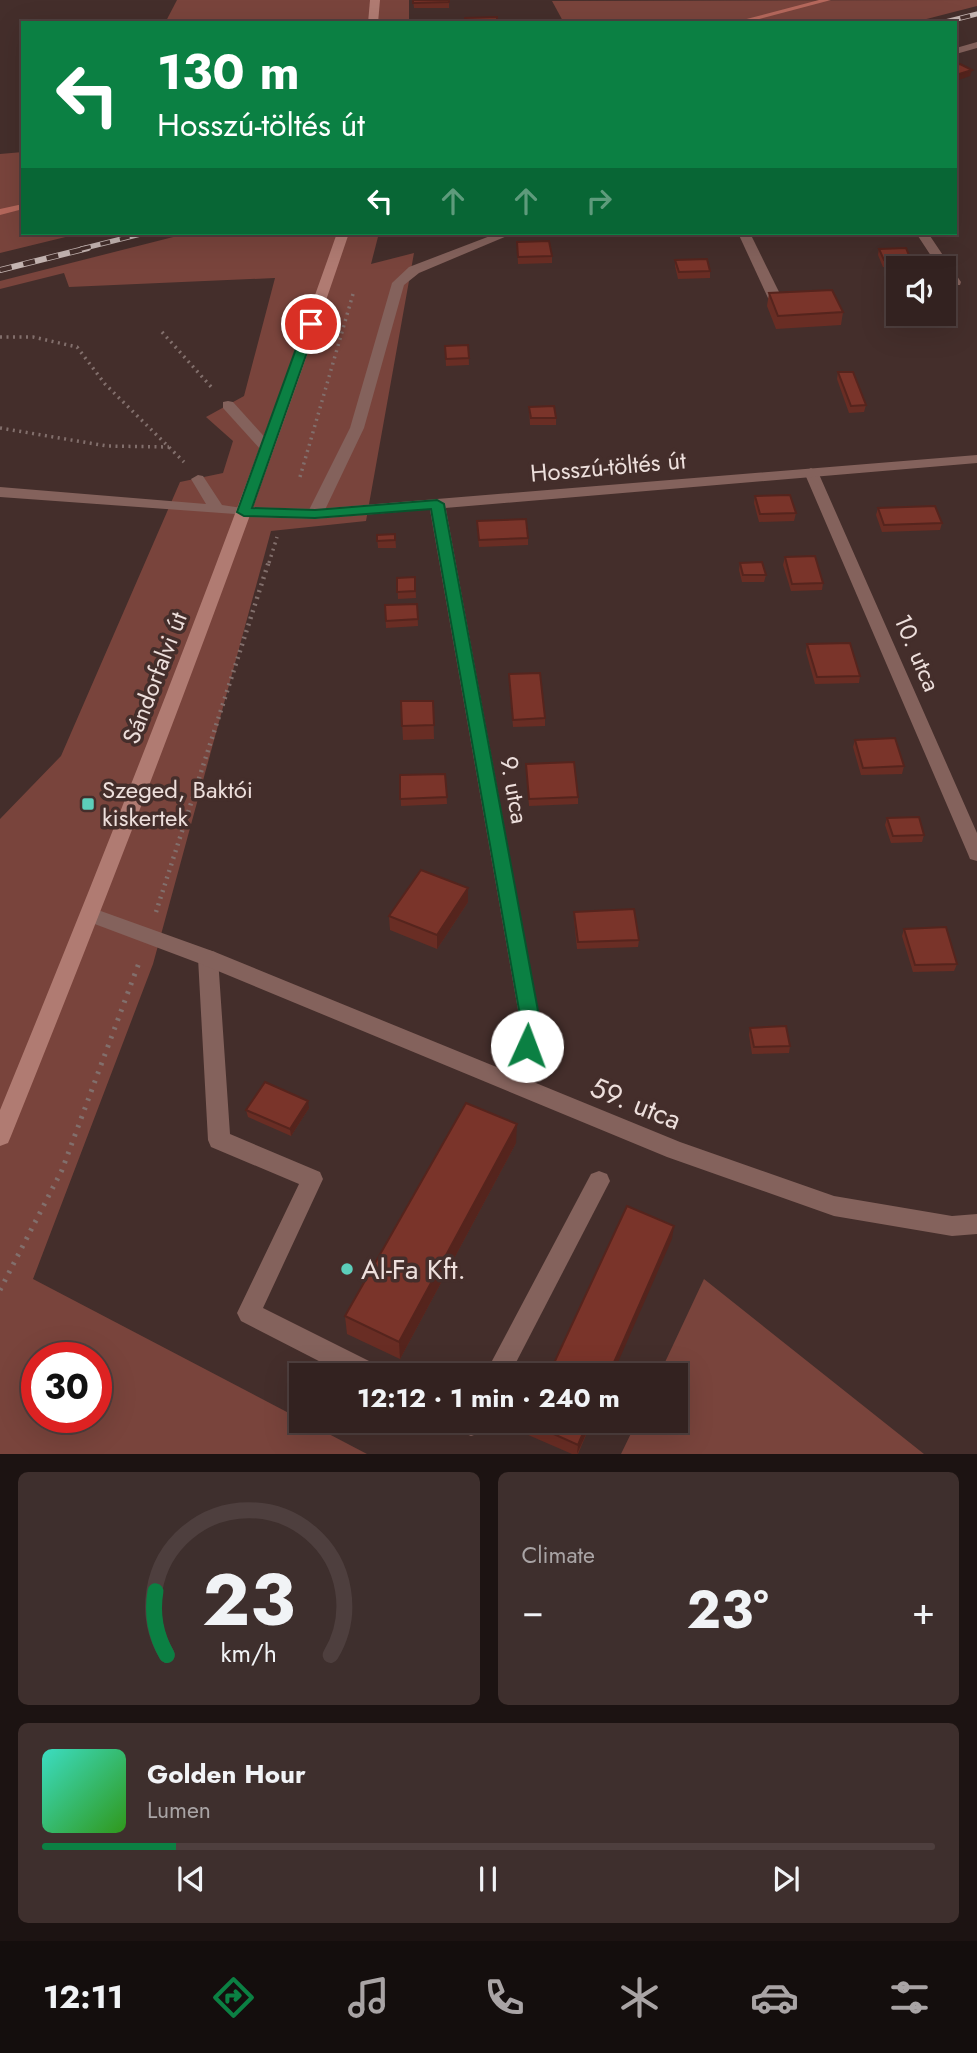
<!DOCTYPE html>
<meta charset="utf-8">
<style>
:root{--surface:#332220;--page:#3e2f2d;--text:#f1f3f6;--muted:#a9a4a5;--line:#4e3f3e;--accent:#0b8043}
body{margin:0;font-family:Jost,sans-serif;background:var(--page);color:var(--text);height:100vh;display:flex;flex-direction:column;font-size:26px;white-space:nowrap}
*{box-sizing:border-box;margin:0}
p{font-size:23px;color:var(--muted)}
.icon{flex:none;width:38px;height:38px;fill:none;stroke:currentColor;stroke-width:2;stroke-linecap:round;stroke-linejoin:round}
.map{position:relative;height:1454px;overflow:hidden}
.sheet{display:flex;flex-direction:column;gap:18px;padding:18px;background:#1c1312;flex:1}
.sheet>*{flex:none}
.top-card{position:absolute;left:21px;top:21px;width:936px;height:214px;border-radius:0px;box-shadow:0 7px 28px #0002,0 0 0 2px var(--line);background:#0b8043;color:#fff;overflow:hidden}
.fabs{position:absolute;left:886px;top:256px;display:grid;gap:14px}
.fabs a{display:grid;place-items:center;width:70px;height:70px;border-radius:0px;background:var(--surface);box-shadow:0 7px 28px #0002,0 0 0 2px var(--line);font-size:35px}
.speed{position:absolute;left:21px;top:1342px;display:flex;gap:14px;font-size:35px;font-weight:700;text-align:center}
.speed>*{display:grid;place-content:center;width:91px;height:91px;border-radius:50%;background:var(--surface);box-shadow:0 7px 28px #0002,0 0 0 2px var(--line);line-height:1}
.speed .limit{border:10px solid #d22;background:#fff;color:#111}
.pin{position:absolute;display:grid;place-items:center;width:60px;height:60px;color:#fff;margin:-30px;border:4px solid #fff;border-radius:50%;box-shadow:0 2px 7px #0007}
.me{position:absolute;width:77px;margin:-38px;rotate:2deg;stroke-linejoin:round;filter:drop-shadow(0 0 5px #0008)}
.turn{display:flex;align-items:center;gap:24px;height:147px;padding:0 21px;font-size:32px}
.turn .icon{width:91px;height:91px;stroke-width:2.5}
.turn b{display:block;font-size:49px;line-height:60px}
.lanes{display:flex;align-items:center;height:66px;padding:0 21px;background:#0003;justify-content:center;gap:35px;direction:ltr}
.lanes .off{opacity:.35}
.big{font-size:52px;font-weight:700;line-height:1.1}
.sheet .card{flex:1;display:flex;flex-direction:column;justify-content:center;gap:10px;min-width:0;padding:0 24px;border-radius:10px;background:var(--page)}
.sheet .dial{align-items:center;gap:0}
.dial svg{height:182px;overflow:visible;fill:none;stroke:var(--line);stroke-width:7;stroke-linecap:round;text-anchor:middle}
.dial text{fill:var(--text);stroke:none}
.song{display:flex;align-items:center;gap:21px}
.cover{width:84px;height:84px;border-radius:10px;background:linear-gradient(135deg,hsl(170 70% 55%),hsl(110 70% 35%))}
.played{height:7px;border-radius:4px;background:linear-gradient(90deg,var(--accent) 15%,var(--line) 15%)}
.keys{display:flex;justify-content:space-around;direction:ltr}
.heat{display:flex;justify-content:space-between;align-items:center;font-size:38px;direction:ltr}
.sheet .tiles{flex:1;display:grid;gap:18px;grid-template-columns:1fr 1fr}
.card:last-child{grid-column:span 2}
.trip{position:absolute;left:289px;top:1363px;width:399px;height:70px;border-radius:0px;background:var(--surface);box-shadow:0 7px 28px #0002,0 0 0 2px var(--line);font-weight:700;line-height:70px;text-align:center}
.dock{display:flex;height:112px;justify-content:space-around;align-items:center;background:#140e0d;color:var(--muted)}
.dock .icon{width:49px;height:49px}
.dock .on{color:var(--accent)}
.dock b{font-size:32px;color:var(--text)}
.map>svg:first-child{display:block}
</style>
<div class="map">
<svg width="977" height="1455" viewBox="0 0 977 1455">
<rect width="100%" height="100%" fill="#442e2b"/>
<g fill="#79443c" fill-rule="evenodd">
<polygon points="177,0 409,0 409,23 165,23"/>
<polygon points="977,0 977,6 911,23 564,23 552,1"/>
<polygon points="23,152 23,233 82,233 0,253 0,154"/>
<path d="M189,233H379L371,264L414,253L366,521L271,531L153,964L33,1279L367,1454L0,1455V819L61,756L180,482L223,473L233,441L206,417L244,396L275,278L69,287L64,273L0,289V281ZM37,1358H96V1418H37Z"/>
<polygon points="704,1279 924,1454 621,1454 637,1421 676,1421 676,1376 659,1375"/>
</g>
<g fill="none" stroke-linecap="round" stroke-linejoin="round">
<g fill="#b5685c" fill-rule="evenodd">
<polygon points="819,0 831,0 744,23 731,23"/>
<polygon points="23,204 23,209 0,215 0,209"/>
</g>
<g stroke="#826f6c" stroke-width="3.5" stroke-dasharray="2 4.5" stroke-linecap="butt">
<polyline points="162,332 213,389"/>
<polyline points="0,337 33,337 77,347 105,384 184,462"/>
<polyline points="0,428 107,446 169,447"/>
<polyline points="300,477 353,294"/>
<polyline points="269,563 277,537"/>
</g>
<polyline stroke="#826f6c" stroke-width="4.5" stroke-dasharray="2 5" stroke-linecap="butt" points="156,912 269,561"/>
<polyline stroke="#826f6c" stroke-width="5" stroke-dasharray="2.5 7" stroke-linecap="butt" points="0,1290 62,1170 140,960"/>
<g fill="#84625c" fill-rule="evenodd">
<polygon points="228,401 233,402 271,444 271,450 261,450 223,408 223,402"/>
<polygon points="198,475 203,476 222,505 249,509 252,512 249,515 0,497 0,487 206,504 191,479"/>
<polygon points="208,950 215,952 218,958 230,1134 320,1172 323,1179 263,1308 383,1368 386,1376 348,1376 241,1321 237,1313 299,1184 211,1147 208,1140 198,958 201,952"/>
<polygon points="599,1171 607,1174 610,1181 509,1376 484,1376 591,1174"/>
<polygon points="453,1421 484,1421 480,1433 471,1436 456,1430"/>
</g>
<g fill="#84625c" fill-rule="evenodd">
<polygon points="977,42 977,48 956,54 956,48"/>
<polygon points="498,233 514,233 419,273 404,285 364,428 323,514 320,517 310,517 307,514 350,428 392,283 409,267"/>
<polygon points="738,233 750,233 782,298 780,301 775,302 768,298"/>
<polygon points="916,233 928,233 961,282 960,285 950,285 943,274 943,268 939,268"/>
<polygon points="811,468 818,472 977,833 977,861 970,859 968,854 804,472"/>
<polygon points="437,499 445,504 541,1027 531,1081 680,1142 834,1196 952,1216 977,1214 977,1234 952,1236 834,1216 667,1157 201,964 84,920 81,915 84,910 91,907 98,910 215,952 511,1073 521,1027 429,504"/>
</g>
<polygon fill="#84625c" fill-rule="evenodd" points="977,455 977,463 315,519 244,517 236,512 244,507 315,509"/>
<g fill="#b07b72" fill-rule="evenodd">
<polygon points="370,0 380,0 378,23 368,23"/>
<path d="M337,233H349C246,538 131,838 11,1136L8,1143L0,1146V1110C119,820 233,529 337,233Z"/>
</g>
<defs>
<g id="rail-far1">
<polyline points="941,23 977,14"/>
<polyline points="81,249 145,233"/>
</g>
<polyline id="rail" points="0,270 88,248"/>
</defs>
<use href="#rail-far1" stroke="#c4b4b1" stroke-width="5"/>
<use href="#rail" stroke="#c4b4b1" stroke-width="6"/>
<use href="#rail-far1" stroke="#442e2b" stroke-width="3.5" stroke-dasharray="10" stroke-linecap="butt"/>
<use href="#rail" stroke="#442e2b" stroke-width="4.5" stroke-dasharray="12" stroke-linecap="butt"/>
</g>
<g fill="#692d24">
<polygon points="413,0 449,0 449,8 414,8"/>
<polygon points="517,242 552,256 552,263 518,264"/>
<polygon points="879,249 911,260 910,267 883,267 878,255"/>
<polygon points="675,260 710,271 710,278 678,279 675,266"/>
<polygon points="769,293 843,312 841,325 776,329 767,306"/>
<polygon points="468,345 469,365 446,366 445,346"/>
<polygon points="838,372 866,405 864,412 849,413 837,379"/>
<polygon points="529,407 556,418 556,425 530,425"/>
<polygon points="755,496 796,513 794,521 759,522 754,503"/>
<polygon points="878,508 942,523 940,530 882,532 876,515"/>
<polygon points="477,521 528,538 528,545 479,547"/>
<polygon points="395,534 396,548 378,548 377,535"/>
<polygon points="785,557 823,583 822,590 791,591 783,565"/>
<polygon points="740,563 766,575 764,582 742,582 739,570"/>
<polygon points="415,577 416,598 398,599 397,578"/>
<polygon points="417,604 418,626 386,628 385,605"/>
<polygon points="807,644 860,676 859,683 815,684 806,652"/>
<polygon points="509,674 545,718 545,726 513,727"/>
<polygon points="401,701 433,701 434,739 403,740"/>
<polygon points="855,740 904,766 902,774 861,775 853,747"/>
<polygon points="526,764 578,797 578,804 529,806"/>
<polygon points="445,774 447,804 401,806 400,775"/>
<polygon points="887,818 924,835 922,842 891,843 885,825"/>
<polygon points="468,888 468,902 437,949 390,930 389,916"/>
<polygon points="574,912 639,940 638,947 577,949 574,919"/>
<polygon points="904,929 957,964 954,971 913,972 902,936"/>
<polygon points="750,1028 790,1046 789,1053 752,1054 749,1035"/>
<polygon points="309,1108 291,1136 248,1117 246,1110"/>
<polygon points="516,1143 400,1359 347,1334 345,1316"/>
<polygon points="527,1421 592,1421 578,1454 572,1454 526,1434"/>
</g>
<g fill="#55241d">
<polygon points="972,70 970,76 956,81 956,75"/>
<polygon points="468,888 468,902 437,949 437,935"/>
<polygon points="308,1101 309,1108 291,1136 290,1129"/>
<polygon points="517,1124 516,1143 400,1359 399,1342"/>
<polygon points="674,1226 672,1239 612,1376 608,1376"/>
<polygon points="588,1421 592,1421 577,1454 578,1445"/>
</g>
<g fill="#7a342a" stroke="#55241d" stroke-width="2">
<polygon points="413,0 449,0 449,2 413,3"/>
<polygon points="497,17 497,23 465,23 465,18"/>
<polygon points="960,64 972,70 956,75 956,65"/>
<polygon points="549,241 552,256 518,257 517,242"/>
<polygon points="906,248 911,260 884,260 879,249"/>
<polygon points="707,259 710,271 679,272 675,260"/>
<polygon points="832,290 843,312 778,316 769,293"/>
<polygon points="468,345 469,358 446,359 445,346"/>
<polygon points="838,372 853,372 866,405 851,406"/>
<polygon points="554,406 556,418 531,418 529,407"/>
<polygon points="790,495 796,513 760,514 755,496"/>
<polygon points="935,506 942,523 884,525 878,508"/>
<polygon points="526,519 528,538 479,540 477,521"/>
<polygon points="395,534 395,540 377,541 377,535"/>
<polygon points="815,556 823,583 792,584 785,557"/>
<polygon points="762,562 766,575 743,575 740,563"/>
<polygon points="415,577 415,591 397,592 397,578"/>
<polygon points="417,604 418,619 386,621 385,605"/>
<polygon points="850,643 860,676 817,677 807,644"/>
<polygon points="540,673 545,718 513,720 509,674"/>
<polygon points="401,701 433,701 434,725 402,726"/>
<polygon points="895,738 904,766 863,768 855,740"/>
<polygon points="574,762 578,797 529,799 526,764"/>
<polygon points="445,774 447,797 400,799 400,775"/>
<polygon points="919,817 924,835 893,836 887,818"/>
<polygon points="421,870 468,888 437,935 389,916"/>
<polygon points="634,909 639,940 578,942 574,912"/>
<polygon points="946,927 957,964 915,965 904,929"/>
<polygon points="786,1026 790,1046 754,1047 750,1028"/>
<polygon points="265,1082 308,1101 290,1129 246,1110"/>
<polygon points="466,1103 517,1124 399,1342 345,1316"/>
<polygon points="627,1206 674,1226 608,1376 548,1376"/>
<polygon points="527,1421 588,1421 578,1445 527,1422"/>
</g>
<polygon fill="#0b8043" stroke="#07532c" stroke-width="2" points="311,320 317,324 252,508 315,510 437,500 444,504 541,1027 534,1052 521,1052 518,1046 522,1027 431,509 315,518 244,516 237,512 305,324"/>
<g fill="#5cceba" stroke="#442e2b" stroke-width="2.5">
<rect x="81" y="797" width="14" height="14" rx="3.5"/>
<circle cx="347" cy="1269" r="7"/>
</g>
<g text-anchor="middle" stroke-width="7" stroke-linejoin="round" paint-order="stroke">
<g font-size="24" fill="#eddfdc" stroke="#442e2b">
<text transform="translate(608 467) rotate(-5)" y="8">Hosszú-töltés út</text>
<text transform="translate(917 653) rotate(67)" y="8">10. utca</text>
<text transform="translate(155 678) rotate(-69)" y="8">Sándorfalvi út</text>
<text transform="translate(514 790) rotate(80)" y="8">9. utca</text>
</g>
<g font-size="24" fill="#eddfdc" stroke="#442e2b" text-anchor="start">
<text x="102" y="798">Szeged, Baktói<tspan x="102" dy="28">kiskertek</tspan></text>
</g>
<g font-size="28" fill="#eddfdc" stroke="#442e2b">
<text transform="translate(636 1103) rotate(22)" y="10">59. utca</text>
</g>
<g font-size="28" fill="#eddfdc" stroke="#442e2b" text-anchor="start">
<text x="361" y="1279">Al-Fa Kft.</text>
</g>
</g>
</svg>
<div class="fabs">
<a><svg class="icon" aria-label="sound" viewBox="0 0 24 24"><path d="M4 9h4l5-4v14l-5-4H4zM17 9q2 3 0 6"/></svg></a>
</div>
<div class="speed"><div class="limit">30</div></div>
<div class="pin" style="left:311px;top:324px;background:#d93025"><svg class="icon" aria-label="arrive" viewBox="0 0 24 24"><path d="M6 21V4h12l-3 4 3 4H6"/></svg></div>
<svg class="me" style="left:527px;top:1046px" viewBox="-20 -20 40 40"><circle r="19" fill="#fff"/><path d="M0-13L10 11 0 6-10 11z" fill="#0b8043"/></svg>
<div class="trip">12:12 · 1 min · 240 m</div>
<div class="top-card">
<div class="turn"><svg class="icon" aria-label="left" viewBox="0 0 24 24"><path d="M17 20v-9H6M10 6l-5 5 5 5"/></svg><div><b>130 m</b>Hosszú-töltés út</div></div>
<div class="lanes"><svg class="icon" aria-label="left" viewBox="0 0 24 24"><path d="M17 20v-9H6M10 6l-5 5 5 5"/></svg><svg class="icon off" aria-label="ahead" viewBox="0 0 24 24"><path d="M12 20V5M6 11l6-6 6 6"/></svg><svg class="icon off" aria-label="ahead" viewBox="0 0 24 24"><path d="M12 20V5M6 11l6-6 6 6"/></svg><svg class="icon off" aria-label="right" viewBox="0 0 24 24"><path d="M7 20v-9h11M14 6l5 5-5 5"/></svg></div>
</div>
</div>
<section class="sheet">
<div class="tiles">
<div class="card dial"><svg viewBox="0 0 100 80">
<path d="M14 69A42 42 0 1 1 86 69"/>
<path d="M14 69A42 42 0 0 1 9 41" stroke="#0b8043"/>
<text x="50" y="56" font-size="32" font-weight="700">23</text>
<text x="50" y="72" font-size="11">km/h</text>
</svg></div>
<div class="card"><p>Climate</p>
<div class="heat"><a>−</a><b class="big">23°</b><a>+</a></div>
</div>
<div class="card">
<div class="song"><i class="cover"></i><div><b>Golden Hour</b><p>Lumen</p></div></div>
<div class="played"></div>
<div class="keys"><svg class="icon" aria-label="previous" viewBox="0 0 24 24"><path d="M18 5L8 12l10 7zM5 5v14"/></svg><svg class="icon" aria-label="pause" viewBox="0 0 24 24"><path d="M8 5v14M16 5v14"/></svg><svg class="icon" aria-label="next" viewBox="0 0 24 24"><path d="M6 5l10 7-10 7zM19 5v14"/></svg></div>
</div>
</div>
</section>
<nav class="dock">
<b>12:11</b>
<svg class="icon on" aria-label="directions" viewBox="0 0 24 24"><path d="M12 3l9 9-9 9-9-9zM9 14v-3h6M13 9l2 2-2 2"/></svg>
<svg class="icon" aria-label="music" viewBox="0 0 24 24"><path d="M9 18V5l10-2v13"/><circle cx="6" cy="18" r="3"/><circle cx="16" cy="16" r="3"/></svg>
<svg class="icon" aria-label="phone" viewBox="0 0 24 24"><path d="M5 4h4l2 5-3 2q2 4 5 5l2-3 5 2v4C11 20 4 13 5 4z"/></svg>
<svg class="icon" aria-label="climate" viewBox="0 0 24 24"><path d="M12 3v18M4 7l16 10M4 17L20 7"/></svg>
<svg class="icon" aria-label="car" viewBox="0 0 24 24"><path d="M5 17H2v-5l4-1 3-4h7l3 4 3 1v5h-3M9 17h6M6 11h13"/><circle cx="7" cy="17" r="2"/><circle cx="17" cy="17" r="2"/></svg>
<svg class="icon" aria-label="filters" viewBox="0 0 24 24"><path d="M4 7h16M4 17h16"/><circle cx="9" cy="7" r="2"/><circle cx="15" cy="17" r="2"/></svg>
</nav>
